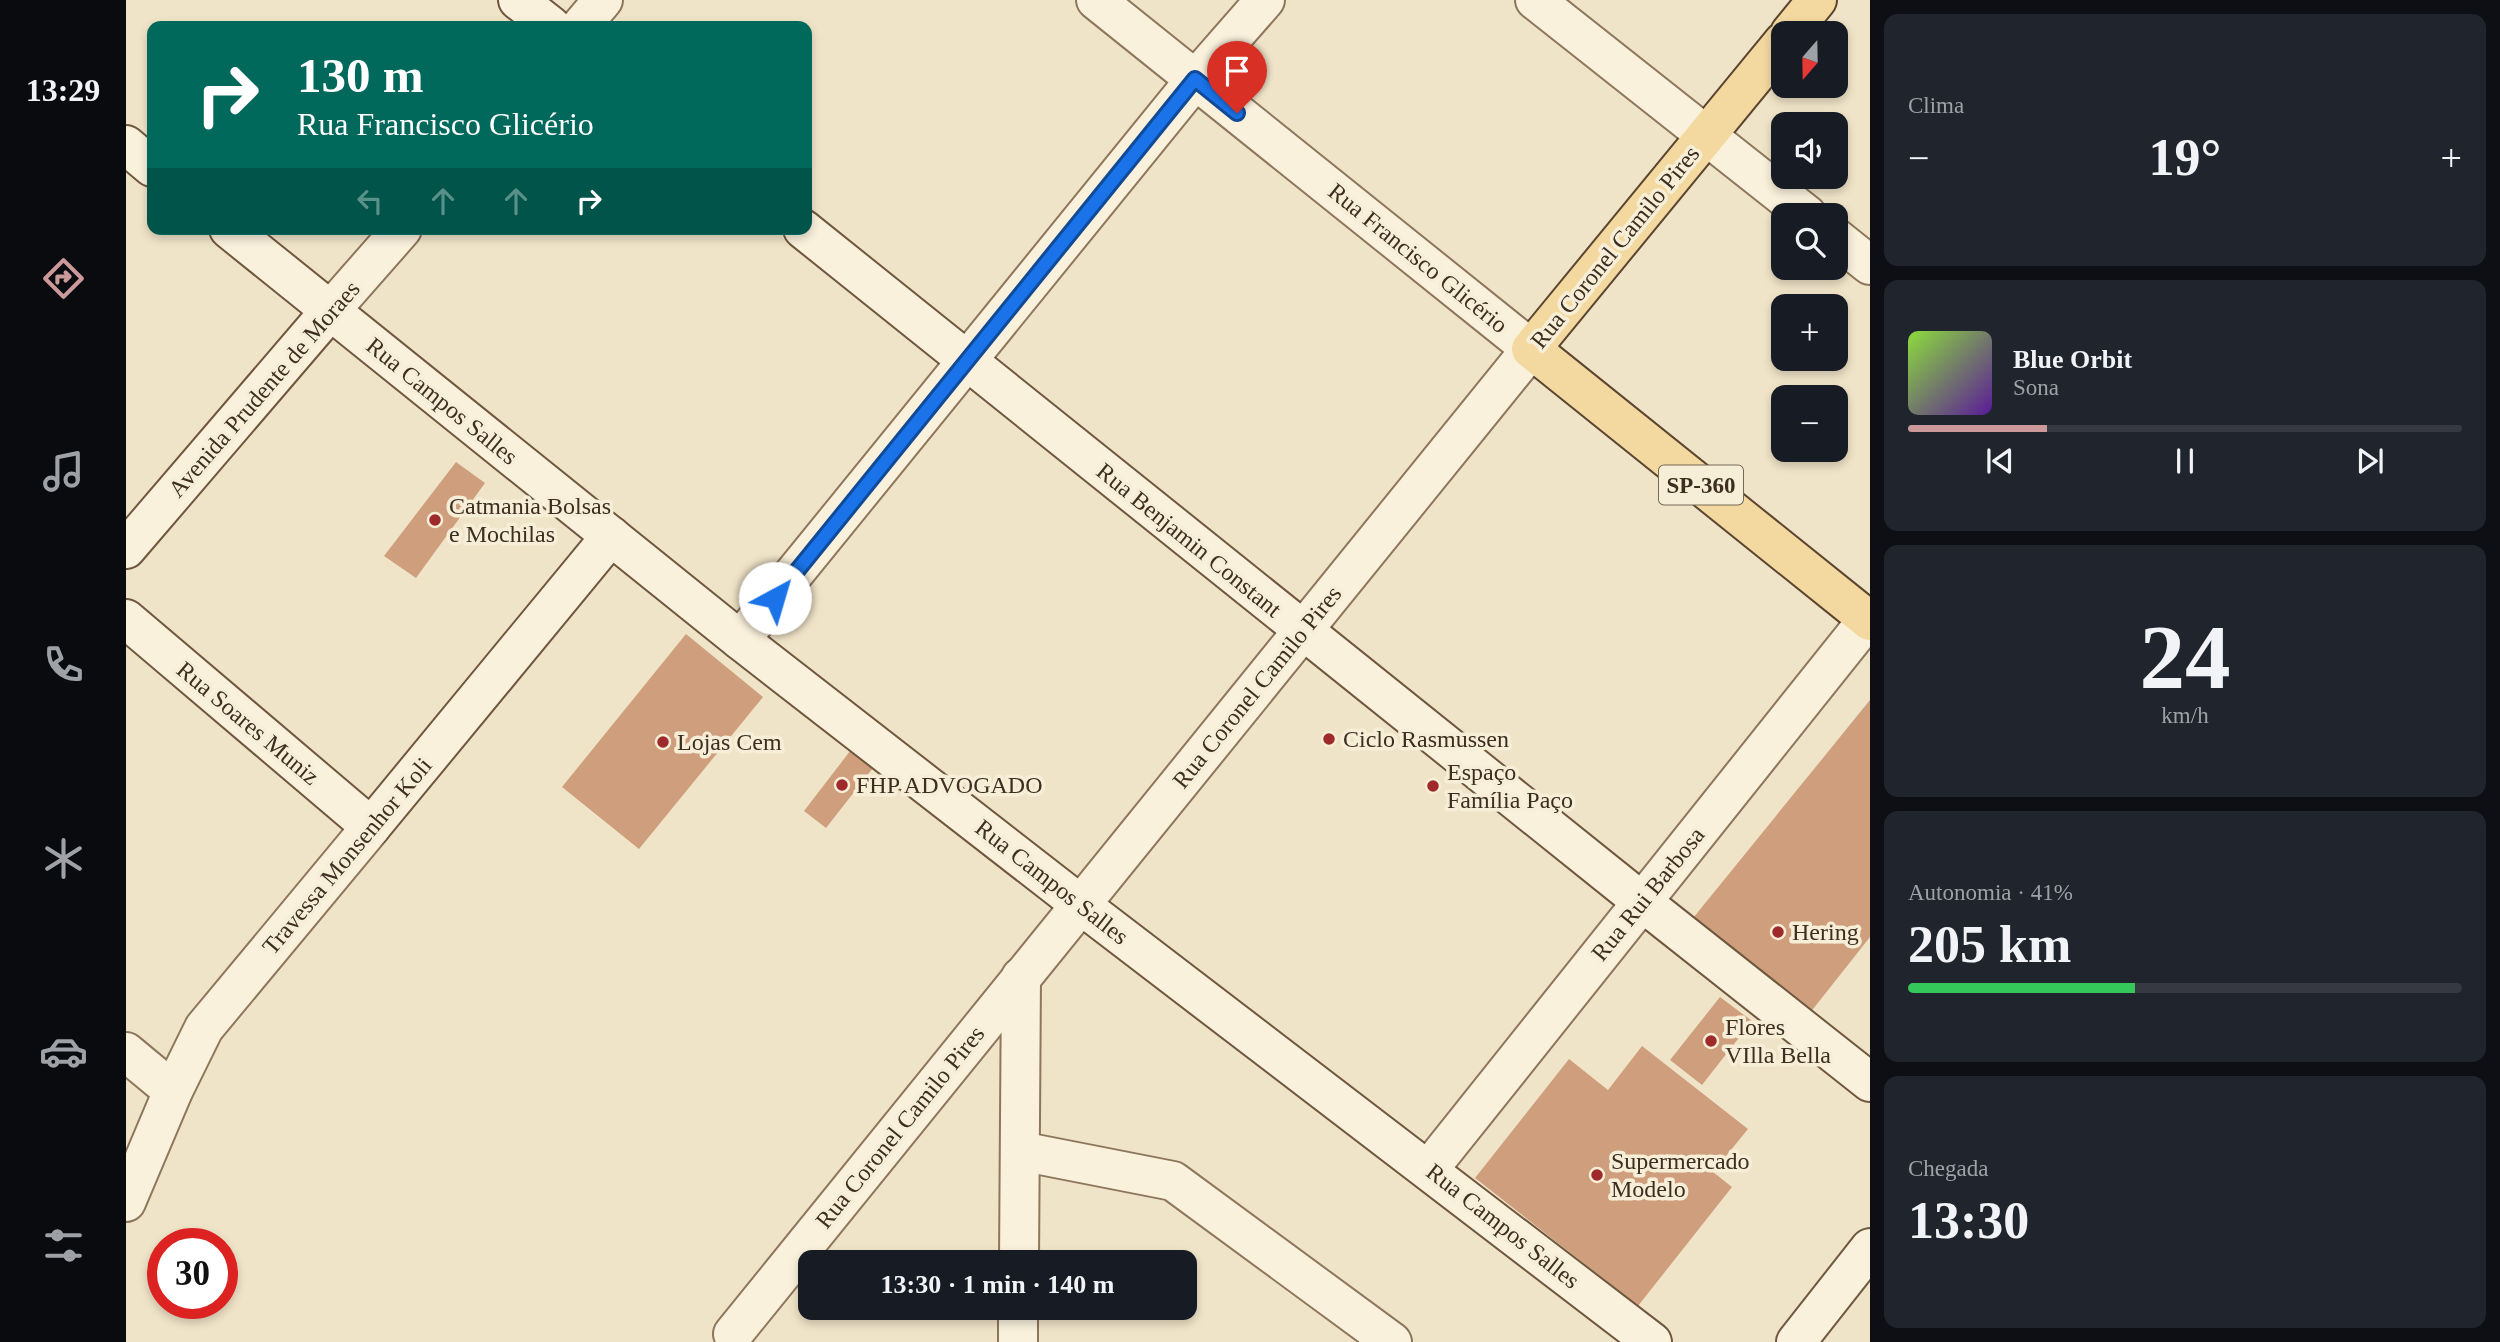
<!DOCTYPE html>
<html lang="pt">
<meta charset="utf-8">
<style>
:root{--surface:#171b24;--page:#20242c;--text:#f1f3f6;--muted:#9ea1a6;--line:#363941;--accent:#cc999b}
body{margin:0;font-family:Georgia,serif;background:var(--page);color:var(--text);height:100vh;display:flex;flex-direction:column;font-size:26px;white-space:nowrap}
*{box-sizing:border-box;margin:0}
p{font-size:23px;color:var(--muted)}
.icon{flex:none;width:38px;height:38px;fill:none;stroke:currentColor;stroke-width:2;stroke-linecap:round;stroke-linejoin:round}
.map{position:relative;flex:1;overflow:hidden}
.panel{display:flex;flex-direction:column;gap:14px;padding:14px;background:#0d0f14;width:630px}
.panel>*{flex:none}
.banner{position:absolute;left:21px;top:21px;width:665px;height:214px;border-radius:14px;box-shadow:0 4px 10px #0003;background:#00695c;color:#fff;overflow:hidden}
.needle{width:46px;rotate:200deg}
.fabs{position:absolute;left:1645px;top:21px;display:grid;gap:14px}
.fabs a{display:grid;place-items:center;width:77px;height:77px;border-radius:14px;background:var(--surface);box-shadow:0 4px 10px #0003;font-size:35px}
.speed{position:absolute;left:21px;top:1228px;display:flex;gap:14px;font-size:35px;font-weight:700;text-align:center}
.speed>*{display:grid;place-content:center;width:91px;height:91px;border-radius:50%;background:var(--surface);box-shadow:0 4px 10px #0003;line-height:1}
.speed .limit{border:10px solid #d22;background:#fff;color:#111}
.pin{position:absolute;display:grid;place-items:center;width:60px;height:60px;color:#fff;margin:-72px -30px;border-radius:50% 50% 50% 0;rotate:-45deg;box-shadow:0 0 7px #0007}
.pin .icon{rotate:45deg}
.me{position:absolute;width:77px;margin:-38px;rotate:39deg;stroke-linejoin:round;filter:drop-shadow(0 0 5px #0008)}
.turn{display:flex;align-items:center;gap:24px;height:147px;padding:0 35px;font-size:32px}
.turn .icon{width:91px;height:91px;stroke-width:2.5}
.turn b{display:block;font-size:49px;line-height:60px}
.lanes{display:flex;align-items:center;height:66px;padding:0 35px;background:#0003;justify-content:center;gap:35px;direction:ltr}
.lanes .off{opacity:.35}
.big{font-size:52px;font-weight:600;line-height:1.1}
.panel .card{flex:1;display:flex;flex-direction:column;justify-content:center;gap:10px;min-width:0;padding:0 24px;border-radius:14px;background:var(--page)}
.panel .dial{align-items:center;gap:0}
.dial b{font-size:91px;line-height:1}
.song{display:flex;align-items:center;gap:21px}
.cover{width:84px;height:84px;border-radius:10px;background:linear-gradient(135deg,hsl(90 70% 55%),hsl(270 70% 35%))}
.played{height:7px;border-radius:4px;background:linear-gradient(90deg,var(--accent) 25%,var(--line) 25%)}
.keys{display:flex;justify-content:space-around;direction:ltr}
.heat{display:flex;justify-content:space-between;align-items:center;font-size:38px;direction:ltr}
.charge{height:10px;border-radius:5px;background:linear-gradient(90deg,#34c759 41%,var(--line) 0)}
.trip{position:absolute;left:672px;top:1250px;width:399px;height:70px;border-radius:14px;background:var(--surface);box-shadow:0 4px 10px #0003;font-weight:600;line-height:70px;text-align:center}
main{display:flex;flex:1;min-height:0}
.menu{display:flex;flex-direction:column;width:126px;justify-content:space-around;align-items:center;background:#090b0e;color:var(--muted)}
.menu .icon{width:49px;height:49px}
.menu .selected{color:var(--accent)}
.menu b{font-size:32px;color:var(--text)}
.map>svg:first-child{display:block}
</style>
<main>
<nav class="menu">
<b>13:29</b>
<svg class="icon selected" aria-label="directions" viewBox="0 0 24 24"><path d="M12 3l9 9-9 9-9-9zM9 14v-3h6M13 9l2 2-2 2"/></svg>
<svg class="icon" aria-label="music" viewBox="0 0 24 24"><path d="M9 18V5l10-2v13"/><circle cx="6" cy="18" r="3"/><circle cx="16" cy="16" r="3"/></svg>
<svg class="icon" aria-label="phone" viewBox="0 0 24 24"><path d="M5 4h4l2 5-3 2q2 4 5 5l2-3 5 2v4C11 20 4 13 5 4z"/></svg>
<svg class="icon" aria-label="climate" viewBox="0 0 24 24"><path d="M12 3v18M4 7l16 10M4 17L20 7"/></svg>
<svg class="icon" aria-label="car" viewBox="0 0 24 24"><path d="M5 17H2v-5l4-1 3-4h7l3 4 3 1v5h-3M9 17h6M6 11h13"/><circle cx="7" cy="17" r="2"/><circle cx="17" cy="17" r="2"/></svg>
<svg class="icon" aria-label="filters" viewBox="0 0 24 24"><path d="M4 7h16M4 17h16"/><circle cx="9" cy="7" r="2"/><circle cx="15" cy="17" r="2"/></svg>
</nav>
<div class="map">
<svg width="1744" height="1342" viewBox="0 0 1744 1342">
<rect width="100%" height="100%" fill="#f0e4c8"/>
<g fill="#cf9f7d">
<polygon points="330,462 359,483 290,578 258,556"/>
<polygon points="560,634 637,697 513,849 436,787"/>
<polygon points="1744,700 1744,937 1680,1018 1563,923"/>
<polygon points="731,742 754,759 700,828 678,811"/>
<polygon points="1594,997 1626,1021 1576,1085 1544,1060"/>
<polygon points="1516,1046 1622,1129 1587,1172 1606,1187 1512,1306 1349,1178 1443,1059 1482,1090"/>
</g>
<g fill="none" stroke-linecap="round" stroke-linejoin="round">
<defs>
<g id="minor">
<polyline points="1409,0 1681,215"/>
<polyline points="455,26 477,0"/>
<polyline points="1710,238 1744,265"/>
<polyline points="204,311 276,229"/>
<polyline points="614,640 1069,80 1139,0"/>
<polyline points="0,1052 47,1091"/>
<polyline points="894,1151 1047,1181 1266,1342"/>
<polyline points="1303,1169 1742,619"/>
<polyline points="0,1202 47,1091 78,1028 245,827"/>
<polyline points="893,1262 895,977"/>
<polyline points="607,1334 1405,349"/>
<polyline points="892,1342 892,1307"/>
</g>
<polyline id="tertiary" points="970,0 1405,349"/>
<g id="secondary">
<polyline points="392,0 425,26"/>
<polyline points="0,145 26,167"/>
<polyline points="103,229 614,640 955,905 1526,1342"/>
<polyline points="677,229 1515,901 1744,1082"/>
<polyline points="0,549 204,311"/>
<polyline points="0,619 245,827 485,536"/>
<polyline points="1670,1342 1744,1248"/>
</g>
<g id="primary">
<polyline points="1664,33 1691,0"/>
<polyline points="1657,42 1405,349 1744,621"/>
</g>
</defs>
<use href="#minor" stroke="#8d765c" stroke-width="42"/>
<use href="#tertiary" stroke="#8d765c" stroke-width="42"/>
<use href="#secondary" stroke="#6f573f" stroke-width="42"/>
<use href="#primary" stroke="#5b4430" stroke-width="42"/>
<use href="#minor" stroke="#faf1dc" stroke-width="38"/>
<use href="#tertiary" stroke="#faf1dc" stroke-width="38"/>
<use href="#secondary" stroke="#faf1dc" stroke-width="38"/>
<use href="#primary" stroke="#f3d9a0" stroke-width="38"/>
</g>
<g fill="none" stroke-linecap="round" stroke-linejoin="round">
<defs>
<polyline id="route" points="649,598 1069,79 1111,113"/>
</defs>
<use href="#route" stroke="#114b97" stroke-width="18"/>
<use href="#route" stroke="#1a73e8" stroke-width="12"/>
</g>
<g fill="#9e2a2b" stroke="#f7eed8" stroke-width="2.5">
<circle cx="309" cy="520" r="7"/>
<circle cx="1203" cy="739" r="7"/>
<circle cx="537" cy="742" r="7"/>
<circle cx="716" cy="785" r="7"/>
<circle cx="1307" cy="786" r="7"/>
<circle cx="1652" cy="932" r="7"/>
<circle cx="1585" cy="1041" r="7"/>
<circle cx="1471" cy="1175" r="7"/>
</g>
<g text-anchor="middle" stroke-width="7" stroke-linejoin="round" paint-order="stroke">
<rect fill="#f7eed8" stroke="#756857" stroke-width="2" x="1533" y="465.5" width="84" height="39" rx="5"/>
<g font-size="23" font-weight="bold" fill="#3d2e20">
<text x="1575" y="493">SP-360</text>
</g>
<g font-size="24" fill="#3d2e20" stroke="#f7eed8">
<text transform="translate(1489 247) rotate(-51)" y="8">Rua Coronel Camilo Pires</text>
<text transform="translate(1292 258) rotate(39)" y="8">Rua Francisco Glicério</text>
<text transform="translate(138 389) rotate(-49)" y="8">Avenida Prudente de Moraes</text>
<text transform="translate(316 401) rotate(39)" y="8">Rua Campos Salles</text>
<text transform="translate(1063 540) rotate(39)" y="8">Rua Benjamin Constant</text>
<text transform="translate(1131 687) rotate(-51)" y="8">Rua Coronel Camilo Pires</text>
<text transform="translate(122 723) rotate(40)" y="8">Rua Soares Muniz</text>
<text transform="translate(221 856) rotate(-50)" y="8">Travessa Monsenhor Koli</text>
<text transform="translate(926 882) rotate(38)" y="8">Rua Campos Salles</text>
<text transform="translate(1522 894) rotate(-51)" y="8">Rua Rui Barbosa</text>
<text transform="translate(774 1127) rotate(-51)" y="8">Rua Coronel Camilo Pires</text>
<text transform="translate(1377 1226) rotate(38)" y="8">Rua Campos Salles</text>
</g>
<g font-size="24" fill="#3d2e20" stroke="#f7eed8" text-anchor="start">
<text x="323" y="514">Catmania Bolsas<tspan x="323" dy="28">e Mochilas</tspan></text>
<text x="1217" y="747">Ciclo Rasmussen</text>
<text x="551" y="750">Lojas Cem</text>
<text x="1321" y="780">Espaço<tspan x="1321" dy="28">Família Paço</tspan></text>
<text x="730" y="793">FHP ADVOGADO</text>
<text x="1666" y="940">Hering</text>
<text x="1599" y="1035">Flores<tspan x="1599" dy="28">VIlla Bella</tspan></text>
<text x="1485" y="1169">Supermercado<tspan x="1485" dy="28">Modelo</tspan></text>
</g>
</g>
</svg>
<div class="fabs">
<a><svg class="needle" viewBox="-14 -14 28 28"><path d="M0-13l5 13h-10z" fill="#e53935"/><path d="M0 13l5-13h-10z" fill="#9ea1a6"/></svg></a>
<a><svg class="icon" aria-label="sound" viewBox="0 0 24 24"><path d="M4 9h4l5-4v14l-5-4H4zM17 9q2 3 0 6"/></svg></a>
<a><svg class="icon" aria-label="search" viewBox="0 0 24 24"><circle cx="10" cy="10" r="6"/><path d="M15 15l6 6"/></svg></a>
<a>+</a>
<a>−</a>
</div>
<div class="speed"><div class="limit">30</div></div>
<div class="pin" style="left:1111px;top:113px;background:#d93025"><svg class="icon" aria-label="arrive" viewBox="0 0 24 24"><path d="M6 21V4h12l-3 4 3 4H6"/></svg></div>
<svg class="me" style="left:649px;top:598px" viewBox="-20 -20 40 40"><circle r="19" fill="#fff"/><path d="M0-13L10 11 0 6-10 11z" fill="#1a73e8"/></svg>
<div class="trip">13:30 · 1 min · 140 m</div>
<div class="banner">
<div class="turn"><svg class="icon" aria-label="right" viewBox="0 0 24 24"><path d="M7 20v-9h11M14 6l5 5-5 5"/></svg><div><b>130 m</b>Rua Francisco Glicério</div></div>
<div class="lanes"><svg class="icon off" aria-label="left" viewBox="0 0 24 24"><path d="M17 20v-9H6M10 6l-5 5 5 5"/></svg><svg class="icon off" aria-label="ahead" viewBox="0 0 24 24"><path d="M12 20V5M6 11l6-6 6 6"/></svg><svg class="icon off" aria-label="ahead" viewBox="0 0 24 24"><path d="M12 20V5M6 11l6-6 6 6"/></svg><svg class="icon" aria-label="right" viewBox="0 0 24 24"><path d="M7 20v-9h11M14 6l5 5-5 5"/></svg></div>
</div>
</div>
<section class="panel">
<div class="card"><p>Clima</p>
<div class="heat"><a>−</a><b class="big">19°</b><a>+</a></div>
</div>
<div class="card">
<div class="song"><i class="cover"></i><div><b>Blue Orbit</b><p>Sona</p></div></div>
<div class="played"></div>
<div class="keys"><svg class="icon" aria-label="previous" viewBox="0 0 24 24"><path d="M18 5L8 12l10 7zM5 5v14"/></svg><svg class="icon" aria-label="pause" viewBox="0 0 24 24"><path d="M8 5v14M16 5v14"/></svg><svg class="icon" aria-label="next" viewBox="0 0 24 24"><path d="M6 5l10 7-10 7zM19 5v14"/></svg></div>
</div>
<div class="card dial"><b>24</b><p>km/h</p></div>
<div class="card"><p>Autonomia · 41%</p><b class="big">205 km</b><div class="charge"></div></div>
<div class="card"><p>Chegada</p><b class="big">13:30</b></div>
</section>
</main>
